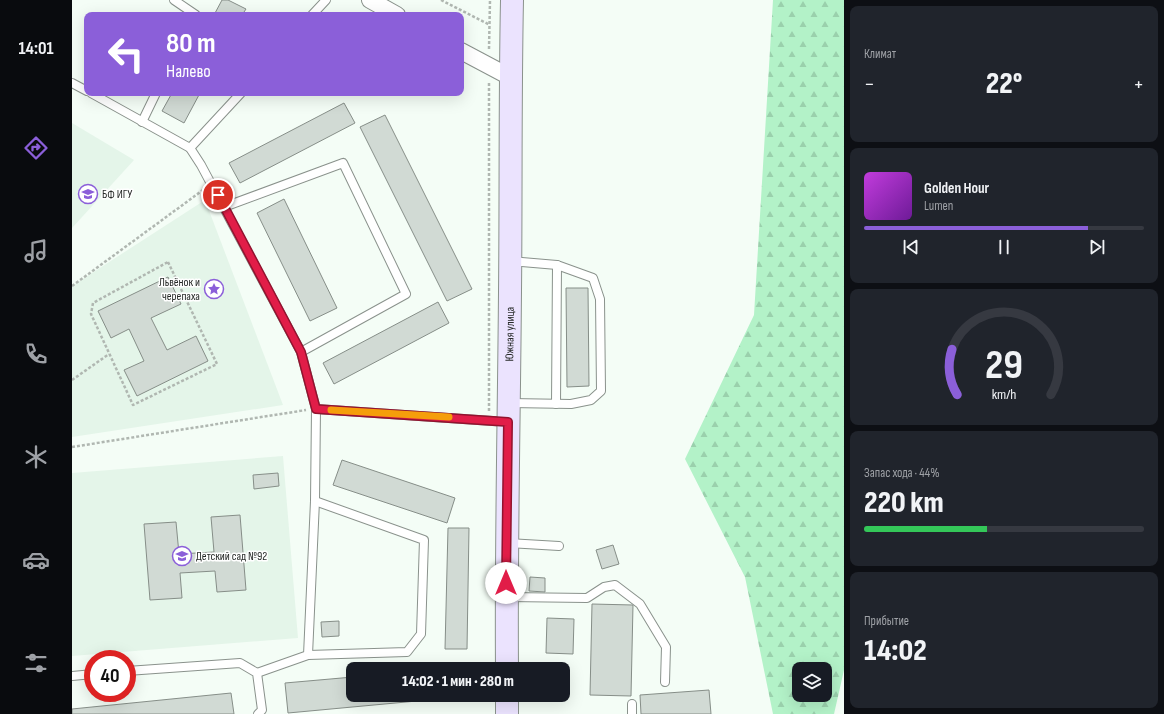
<!DOCTYPE html>
<html lang="ru">
<meta charset="utf-8">
<style>
:root{--surface:#171b24;--page:#20242c;--text:#f1f3f6;--muted:#9ea1a6;--line:#363941;--accent:#8b5fd9}
body{margin:0;font-family:"Sofia Sans Condensed",sans-serif;background:var(--page);color:var(--text);height:100vh;display:flex;flex-direction:column;font-size:15px;white-space:nowrap}
*{box-sizing:border-box;margin:0}
p{font-size:13px;color:var(--muted)}
.icon{flex:none;width:22px;height:22px;fill:none;stroke:currentColor;stroke-width:2;stroke-linecap:round;stroke-linejoin:round}
.map{position:relative;flex:1;overflow:hidden}
.side{display:flex;flex-direction:column;gap:6px;padding:6px;background:#0d0f14;width:320px}
.side>*{flex:none}
.banner{position:absolute;left:12px;top:12px;width:380px;height:84px;border-radius:8px;box-shadow:0 4px 16px #0002;background:#8b5fd9;color:#fff;overflow:hidden}
.controls{position:absolute;left:720px;top:662px;display:grid;gap:8px}
.controls a{display:grid;place-items:center;width:40px;height:40px;border-radius:8px;background:var(--surface);box-shadow:0 4px 16px #0002;font-size:20px}
.speed{position:absolute;left:12px;top:650px;display:flex;gap:8px;font-size:20px;font-weight:700;text-align:center}
.speed>*{display:grid;place-content:center;width:52px;height:52px;border-radius:50%;background:var(--surface);box-shadow:0 4px 16px #0002;line-height:1}
.speed .limit{border:6px solid #d22;background:#fff;color:#111}
.pin{position:absolute;display:grid;place-items:center;width:34px;height:34px;color:#fff;margin:-17px;border:2px solid #fff;border-radius:50%;box-shadow:0 1px 4px #0007}
.me{position:absolute;width:44px;margin:-22px;rotate:0deg;stroke-linejoin:round;filter:drop-shadow(0 0 3px #0008)}
.turn{display:flex;align-items:center;gap:14px;height:84px;padding:0 16px;font-size:18px}
.turn .icon{width:52px;height:52px;stroke-width:2.5}
.turn b{display:block;font-size:28px;line-height:34px}
.big{font-size:30px;font-weight:800;line-height:1.1}
.side .card{flex:1;display:flex;flex-direction:column;justify-content:center;gap:6px;min-width:0;padding:0 14px;border-radius:8px;background:var(--page)}
.side .dial{align-items:center;gap:0}
.dial svg{height:104px;overflow:visible;fill:none;stroke:var(--line);stroke-width:7;stroke-linecap:round;text-anchor:middle}
.dial text{fill:var(--text);stroke:none}
.song{display:flex;align-items:center;gap:12px}
.cover{width:48px;height:48px;border-radius:6px;background:linear-gradient(135deg,hsl(290 70% 55%),hsl(280 70% 35%))}
.played{height:4px;border-radius:2px;background:linear-gradient(90deg,var(--accent) 80%,var(--line) 80%)}
.keys{display:flex;justify-content:space-around;direction:ltr}
.heat{display:flex;justify-content:space-between;align-items:center;font-size:22px;direction:ltr}
.charge{height:6px;border-radius:3px;background:linear-gradient(90deg,#34c759 44%,var(--line) 0)}
.trip{position:absolute;left:274px;top:662px;width:224px;height:40px;border-radius:8px;background:var(--surface);box-shadow:0 4px 16px #0002;font-weight:800;line-height:40px;text-align:center}
main{display:flex;flex:1;min-height:0}
.tabs{display:flex;flex-direction:column;width:72px;justify-content:space-around;align-items:center;background:#090b0e;color:var(--muted)}
.tabs .icon{width:28px;height:28px}
.tabs .on{color:var(--accent)}
.tabs b{font-size:18px;color:var(--text)}
.map>svg:first-child{display:block}
</style>
<main>
<nav class="tabs">
<b>14:01</b>
<svg class="icon on" aria-label="directions" viewBox="0 0 24 24"><path d="M12 3l9 9-9 9-9-9zM9 14v-3h6M13 9l2 2-2 2"/></svg>
<svg class="icon" aria-label="music" viewBox="0 0 24 24"><path d="M9 18V5l10-2v13"/><circle cx="6" cy="18" r="3"/><circle cx="16" cy="16" r="3"/></svg>
<svg class="icon" aria-label="phone" viewBox="0 0 24 24"><path d="M5 4h4l2 5-3 2q2 4 5 5l2-3 5 2v4C11 20 4 13 5 4z"/></svg>
<svg class="icon" aria-label="climate" viewBox="0 0 24 24"><path d="M12 3v18M4 7l16 10M4 17L20 7"/></svg>
<svg class="icon" aria-label="car" viewBox="0 0 24 24"><path d="M5 17H2v-5l4-1 3-4h7l3 4 3 1v5h-3M9 17h6M6 11h13"/><circle cx="7" cy="17" r="2"/><circle cx="17" cy="17" r="2"/></svg>
<svg class="icon" aria-label="filters" viewBox="0 0 24 24"><path d="M4 7h16M4 17h16"/><circle cx="9" cy="7" r="2"/><circle cx="15" cy="17" r="2"/></svg>
</nav>
<div class="map">
<svg width="772" height="714" viewBox="0 0 772 714">
<defs>
<pattern id="forest-firs" width="22" height="20" patternUnits="userSpaceOnUse"><rect width="22" height="20" fill="#b3f2c8"/><path d="M5 1l3.5 6h-7zM16 11l3.5 6h-7z" fill="#9ad0ac"/></pattern>
</defs>
<rect width="100%" height="100%" fill="#f4fdf6"/>
<g fill="#e4f5e9">
<polygon points="0,123 62,160 0,228"/>
<polygon points="133,200 211,405 0,437 0,286"/>
<polygon points="211,456 226,638 0,656 0,473"/>
</g>
<path fill="url(#forest-firs)" fill-rule="evenodd" d="M701,0H772V670L762,714H701L673,577L613,459L682,315ZM727,669H753V695H727Z"/>
<g fill="#d1dad4" stroke="#868e88">
<polygon points="150,0 156,0 174,9 170,15 142,15"/>
<polygon points="100,93 128,93 112,123 90,111"/>
<polygon points="272,103 283,123 168,183 157,163"/>
<polygon points="313,115 400,289 375,301 288,127"/>
<polygon points="212,199 265,308 238,321 185,213"/>
<polygon points="96,277 109,304 79,318 95,350 124,336 136,361 65,396 52,370 72,361 57,329 39,338 26,311"/>
<polygon points="494,288 516,288 517,386 495,387"/>
<polygon points="366,302 377,323 262,384 251,363"/>
<polygon points="270,460 383,498 375,523 261,485"/>
<polygon points="206,473 207,486 182,489 181,475"/>
<polygon points="168,515 174,590 145,592 143,571 108,573 110,598 78,600 72,524 104,522 107,554 142,552 139,517"/>
<polygon points="376,528 397,528 395,649 373,649"/>
<polygon points="541,545 547,564 530,569 524,550"/>
<polygon points="458,577 473,578 473,592 457,591"/>
<polygon points="520,604 561,605 559,696 518,695"/>
<polygon points="475,618 502,619 501,654 474,653"/>
<polygon points="267,621 267,636 250,637 249,622"/>
<polygon points="281,677 281,695 377,695 377,698 216,713 213,683"/>
<polygon points="637,690 639,714 569,714 568,695"/>
<polygon points="159,693 162,714 0,714 0,709"/>
</g>
<g fill="none" stroke-linecap="round" stroke-linejoin="round">
<defs>
<g id="lane">
<polyline points="102,0 124,15"/>
<polyline points="240,15 254,0"/>
<polyline points="0,83 15,91"/>
<polyline points="19,93 118,148 129,165 229,352 244,409 243,501 236,655 185,673"/>
<polyline points="70,122 84,93"/>
<polyline points="118,148 169,93"/>
<polyline points="152,207 271,163 334,294 229,352"/>
<polyline points="438,403 499,404 519,400 529,391 528,299 521,278 485,265 438,261"/>
<polyline points="484,404 485,265"/>
<polyline points="244,409 435,422"/>
<polyline points="435,543 487,546"/>
<polyline points="436,597 515,598 532,587 543,585 568,604 594,647 593,682"/>
<polyline points="236,655 335,652 349,634 352,540 243,501"/>
<polyline points="55,671 168,663 185,673 190,710 186,714"/>
<polyline points="0,676 21,674"/>
<polyline points="560,704 560,714"/>
</g>
<g id="street">
<polyline points="298,0 325,15"/>
<polyline points="389,51 438,77"/>
</g>
<g id="secondary">
<path id="s1" d="M435,669C434,543 437,418 438,292C439,195 438,97 440,0"/>
<polyline points="435,695 435,714"/>
</g>
</defs>
<use href="#lane" stroke="#8a928c" stroke-width="10"/>
<use href="#street" stroke="#8a928c" stroke-width="18"/>
<use href="#secondary" stroke="#8a928c" stroke-width="24"/>
<g stroke="#b0b7b1" stroke-width="2.5" stroke-dasharray="3 2" stroke-linecap="butt">
<polyline points="369,0 418,25"/>
<polyline points="417,49 418,0"/>
<polygon points="96,262 145,364 61,405 19,314 21,303"/>
<polyline points="0,286 131,190"/>
<polyline points="0,380 37,354"/>
<polyline points="417,411 417,82"/>
<polyline points="0,447 234,410"/>
</g>
<use href="#lane" stroke="#fff" stroke-width="8"/>
<use href="#street" stroke="#fff" stroke-width="16"/>
<use href="#secondary" stroke="#ebe3fe" stroke-width="22"/>
</g>
<g fill="none" stroke-linecap="round" stroke-linejoin="round">
<defs>
<polyline id="route" points="146,195 229,352 244,409 436,422 434,583"/>
</defs>
<use href="#route" stroke="#92132f" stroke-width="10"/>
<use href="#route" stroke="#e11d48" stroke-width="7"/>
<polyline stroke="#f59e0b" stroke-width="7" points="259,410 377,417"/>
</g>
<defs>
<symbol id="university-ring" viewBox="-11 -11 22 22"><circle r="9.5" fill="#fff" stroke="#8b5fd9" stroke-width="1.5"/><path d="M0-5L7-2L0 1L-7-2ZM-4 1L0 2.5L4 1V4Q0 6-4 4Z" fill="#8b5fd9"/></symbol>
<symbol id="sight-ring" viewBox="-11 -11 22 22"><circle r="9.5" fill="#fff" stroke="#8b5fd9" stroke-width="1.5"/><path d="M0-6L1.8-2.2L6-1.7L2.9 1.2L3.7 5.4L0 3.3L-3.7 5.4L-2.9 1.2L-6-1.7L-1.8-2.2Z" fill="#8b5fd9"/></symbol>
<symbol id="school-ring" viewBox="-11 -11 22 22"><circle r="9.5" fill="#fff" stroke="#8b5fd9" stroke-width="1.5"/><path d="M0-5L7-2L0 1L-7-2ZM-4 1L0 2.5L4 1V4Q0 6-4 4Z" fill="#8b5fd9"/></symbol>
</defs>
<g fill-rule="evenodd">
<use href="#university-ring" x="5" y="183" width="22" height="22"/>
<use href="#sight-ring" x="131" y="278" width="22" height="22"/>
<use href="#school-ring" x="99" y="545" width="22" height="22"/>
</g>
<g text-anchor="middle" stroke-width="3" stroke-linejoin="round" paint-order="stroke">
<g font-size="12" fill="#272a28" stroke="#fff" text-anchor="start">
<text x="30" y="198">БФ ИГУ</text>
<text x="128" y="286" text-anchor="end">Львёнок и<tspan x="128" dy="14">черепаха</tspan></text>
<text x="124" y="560">Детский сад №92</text>
</g>
<g font-size="12" fill="#272a28" stroke="#fff">
<text dy="4" stroke="none"><textPath href="#s1" startOffset="335">Южная улица</textPath></text>
</g>
</g>
</svg>
<div class="controls">
<a><svg class="icon" aria-label="layers" viewBox="0 0 24 24"><path d="M12 4l9 5-9 5-9-5zM3 14l9 5 9-5"/></svg></a>
</div>
<div class="speed"><div class="limit">40</div></div>
<div class="pin" style="left:146px;top:195px;background:#d93025"><svg class="icon" aria-label="arrive" viewBox="0 0 24 24"><path d="M6 21V4h12l-3 4 3 4H6"/></svg></div>
<svg class="me" style="left:434px;top:583px" viewBox="-20 -20 40 40"><circle r="19" fill="#fff"/><path d="M0-13L10 11 0 6-10 11z" fill="#e11d48"/></svg>
<div class="trip">14:02 · 1 мин · 280 m</div>
<div class="banner">
<div class="turn"><svg class="icon" aria-label="left" viewBox="0 0 24 24"><path d="M17 20v-9H6M10 6l-5 5 5 5"/></svg><div><b>80 m</b>Налево</div></div>
</div>
</div>
<section class="side">
<div class="card"><p>Климат</p>
<div class="heat"><a>−</a><b class="big">22°</b><a>+</a></div>
</div>
<div class="card">
<div class="song"><i class="cover"></i><div><b>Golden Hour</b><p>Lumen</p></div></div>
<div class="played"></div>
<div class="keys"><svg class="icon" aria-label="previous" viewBox="0 0 24 24"><path d="M18 5L8 12l10 7zM5 5v14"/></svg><svg class="icon" aria-label="pause" viewBox="0 0 24 24"><path d="M8 5v14M16 5v14"/></svg><svg class="icon" aria-label="next" viewBox="0 0 24 24"><path d="M6 5l10 7-10 7zM19 5v14"/></svg></div>
</div>
<div class="card dial"><svg viewBox="0 0 100 80">
<path d="M14 69A42 42 0 1 1 86 69"/>
<path d="M14 69A42 42 0 0 1 10 34" stroke="#8b5fd9"/>
<text x="50" y="56" font-size="32" font-weight="700">29</text>
<text x="50" y="72" font-size="11">km/h</text>
</svg></div>
<div class="card"><p>Запас хода · 44%</p><b class="big">220 km</b><div class="charge"></div></div>
<div class="card"><p>Прибытие</p><b class="big">14:02</b></div>
</section>
</main>
